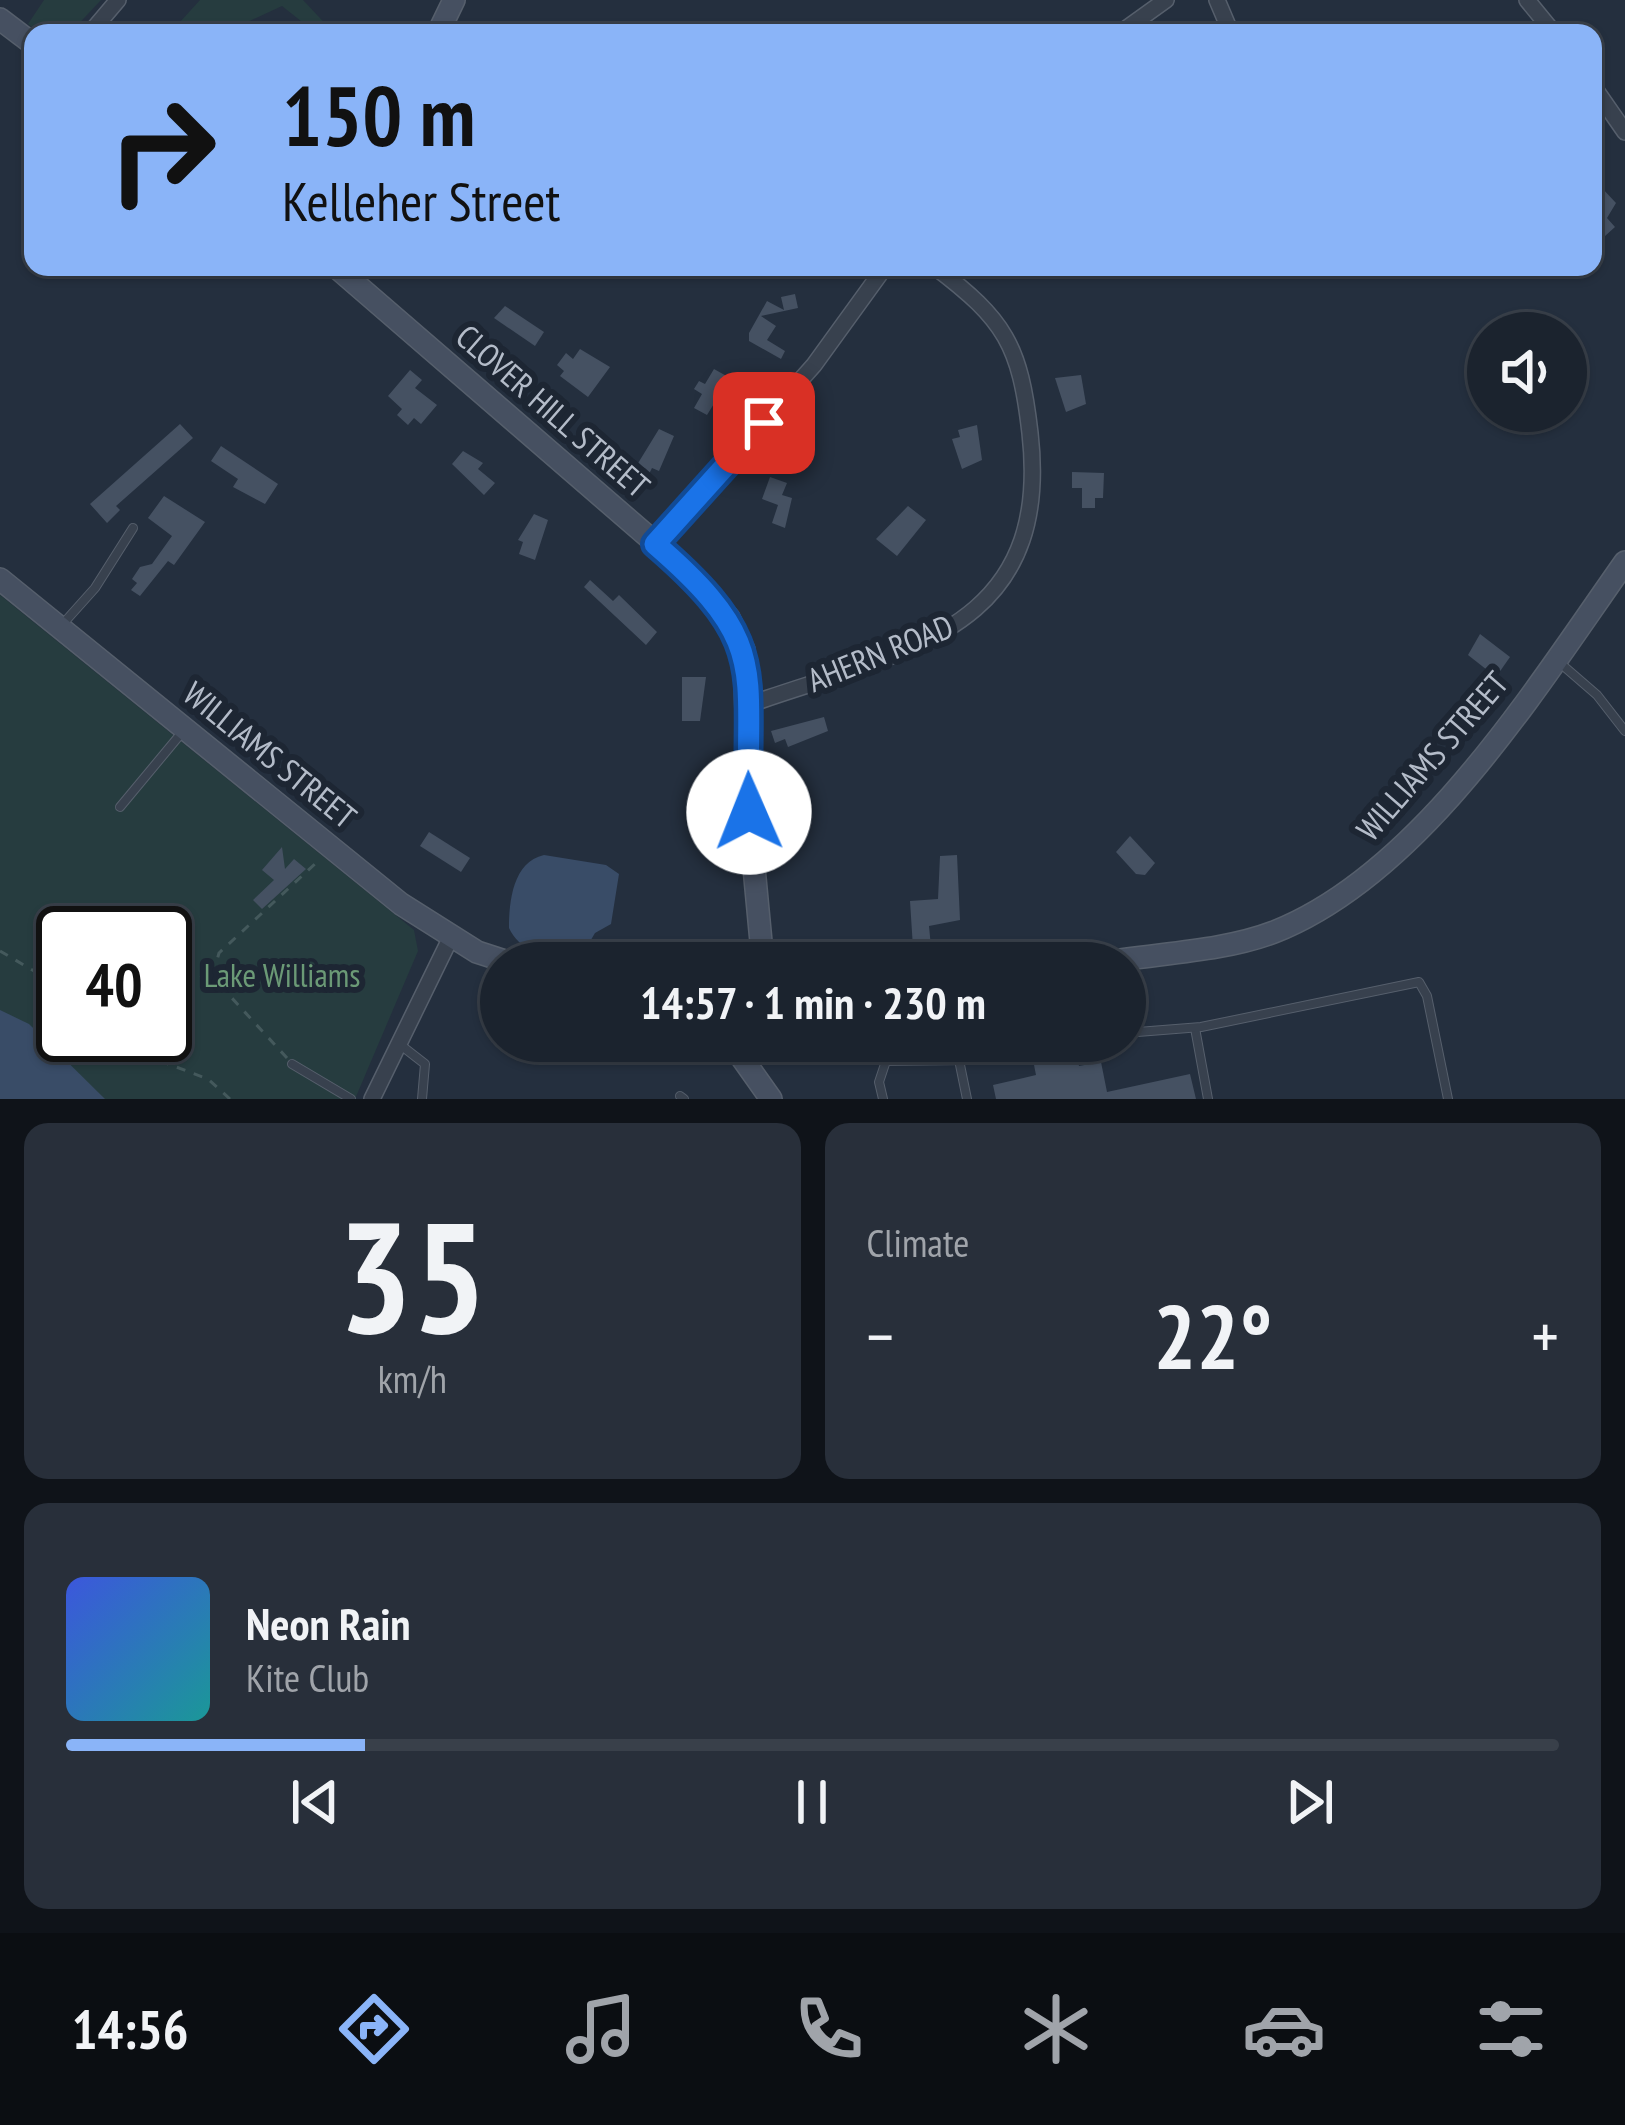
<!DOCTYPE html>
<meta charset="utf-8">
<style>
:root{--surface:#1b232e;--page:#282f3a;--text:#f1f3f6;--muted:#a0a4aa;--line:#39404a;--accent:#8ab4f8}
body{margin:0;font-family:"PT Sans Narrow",sans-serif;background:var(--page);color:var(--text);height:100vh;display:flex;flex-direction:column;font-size:45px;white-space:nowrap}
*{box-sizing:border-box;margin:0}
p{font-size:39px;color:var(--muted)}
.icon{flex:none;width:66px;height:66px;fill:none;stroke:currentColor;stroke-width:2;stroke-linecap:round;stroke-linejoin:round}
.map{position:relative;height:1099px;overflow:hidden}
.panel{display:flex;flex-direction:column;gap:24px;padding:24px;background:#0f1319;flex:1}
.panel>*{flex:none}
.banner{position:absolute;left:24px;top:24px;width:1578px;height:252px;border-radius:24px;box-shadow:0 3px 9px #0004,0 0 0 3px var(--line);background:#8ab4f8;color:#111;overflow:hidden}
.controls{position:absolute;left:1467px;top:312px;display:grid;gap:24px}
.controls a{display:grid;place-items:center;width:120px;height:120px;border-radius:50%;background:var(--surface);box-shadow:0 3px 9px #0004,0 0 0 3px var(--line);font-size:60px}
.speed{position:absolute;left:36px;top:906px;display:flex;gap:24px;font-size:60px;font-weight:700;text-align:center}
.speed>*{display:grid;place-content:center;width:156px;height:156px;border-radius:50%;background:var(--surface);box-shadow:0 3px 9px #0004,0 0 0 3px var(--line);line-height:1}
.speed .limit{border:6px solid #111;border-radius:18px;background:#fff;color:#111}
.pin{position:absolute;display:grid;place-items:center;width:102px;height:102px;color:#fff;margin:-51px;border-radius:24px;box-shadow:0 6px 18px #0006}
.me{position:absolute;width:132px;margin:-66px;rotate:359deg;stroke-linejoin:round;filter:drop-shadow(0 0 9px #0008)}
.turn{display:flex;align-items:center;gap:42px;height:252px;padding:0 60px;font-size:54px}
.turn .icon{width:156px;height:156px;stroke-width:2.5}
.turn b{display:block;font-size:84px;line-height:102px}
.big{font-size:90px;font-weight:700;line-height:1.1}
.panel .tile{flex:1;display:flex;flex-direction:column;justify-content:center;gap:18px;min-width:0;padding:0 42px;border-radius:24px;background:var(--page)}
.panel .dial{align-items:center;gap:0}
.dial b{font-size:156px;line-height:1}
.song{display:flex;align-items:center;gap:36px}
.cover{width:144px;height:144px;border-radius:18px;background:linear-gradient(135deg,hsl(230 70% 55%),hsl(180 70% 35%))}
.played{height:12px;border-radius:6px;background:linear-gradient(90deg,var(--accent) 20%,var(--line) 20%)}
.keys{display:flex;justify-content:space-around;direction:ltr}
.heat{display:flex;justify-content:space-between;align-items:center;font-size:66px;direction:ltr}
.panel .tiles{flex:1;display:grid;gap:24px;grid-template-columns:1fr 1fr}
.tile:last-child{grid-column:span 2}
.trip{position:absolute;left:480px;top:942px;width:666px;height:120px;border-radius:60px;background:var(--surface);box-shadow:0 3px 9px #0004,0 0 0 3px var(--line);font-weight:700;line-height:120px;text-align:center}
.dock{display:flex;height:192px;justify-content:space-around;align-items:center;background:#0b0e12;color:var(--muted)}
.dock .icon{width:84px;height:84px}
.dock .current{color:var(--accent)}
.dock b{font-size:54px;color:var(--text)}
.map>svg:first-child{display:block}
</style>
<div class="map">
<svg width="1625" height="1099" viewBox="0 0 1625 1099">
<rect width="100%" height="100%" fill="#242f3e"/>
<g fill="#263c3f" fill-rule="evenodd">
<polygon points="44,0 101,0 70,33 40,33 28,24"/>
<polygon points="200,0 303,0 334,33 316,33 282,6 224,33 170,33"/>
<path d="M0,595L414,930L418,951L355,1099H0ZM63,933H165V1035H63Z"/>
</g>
<g fill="#394c67">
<path d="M544,855L606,865L619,874L611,924L595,933L582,955C556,959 521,955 509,928C509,901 513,862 544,855Z"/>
<polygon points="0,1010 29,1024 105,1099 0,1099"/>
</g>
<g fill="#455162">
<polygon points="1601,187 1616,203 1607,218 1615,227 1605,236 1593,224 1593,194"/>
<polygon points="795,294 798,308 761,316 776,326 767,340 785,351 781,359 749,341 749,333 767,301 784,310 781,297"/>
<polygon points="505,306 544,332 535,346 494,318"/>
<polygon points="580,349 610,367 588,397 560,376 564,371 557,365 566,353 573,359"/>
<polygon points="714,369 730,378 707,415 694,408 702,394 694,389 699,381 705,384"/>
<polygon points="410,370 422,380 415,388 437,405 421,424 414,418 408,425 397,415 402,409 388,396"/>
<polygon points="1081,375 1086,404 1066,412 1055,378"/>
<polygon points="180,424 193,438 116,506 120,510 107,523 90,504"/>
<polygon points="977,425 982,460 962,469 952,439 960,437 958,430"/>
<polygon points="659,429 674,436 659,471 652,468 646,480 632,473"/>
<polygon points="221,446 278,484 265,504 233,487 238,479 211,461"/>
<polygon points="463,451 483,463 478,469 495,483 484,495 452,464"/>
<polygon points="1072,472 1104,473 1103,498 1095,498 1095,508 1082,508 1082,488 1072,488"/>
<polygon points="770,477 787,483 782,495 792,498 785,528 772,523 778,505 762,499"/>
<polygon points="164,496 205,522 174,565 168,561 140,596 131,590 137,583 132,579 140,567 152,564 172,536 148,518"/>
<polygon points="908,506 926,520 897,556 876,539"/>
<polygon points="534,514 548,520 535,560 519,554 523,542 518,540"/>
<polygon points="590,580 613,601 619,595 657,632 646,645 584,587"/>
<polygon points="1480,634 1510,657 1496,677 1468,655"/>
<polygon points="682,677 706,677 700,721 682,721"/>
<polygon points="824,717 828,731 788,747 785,739 775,743 771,731"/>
<polygon points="429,832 470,858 461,872 420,846"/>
<polygon points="1130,836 1155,863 1145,875 1136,874 1116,852"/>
<polygon points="282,847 285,869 294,859 306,869 262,909 253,900 274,880 262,870"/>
<polygon points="957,855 960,920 929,926 931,947 913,948 910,901 938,899 940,856"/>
<polygon points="1077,1055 1079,1066 1101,1062 1107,1092 1190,1074 1196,1099 996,1099 993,1085 1036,1075 1034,1065"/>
</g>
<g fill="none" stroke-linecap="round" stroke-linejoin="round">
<defs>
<g id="lane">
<polyline points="61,626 95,588 133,528"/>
<polyline points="1560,663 1597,695 1625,731"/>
<polyline points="120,807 184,730"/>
<polyline points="1195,1028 1208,1099"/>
<polyline points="1125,1033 1201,1027 1419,982 1427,996 1448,1099"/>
<polyline points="398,1043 425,1064 422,1099"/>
<polyline points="959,1060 967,1099"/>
<polyline points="292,1064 351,1099"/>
<polyline points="680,1096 684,1099"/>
<polyline points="883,1099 879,1082 886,1061 968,1060 1088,1041"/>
</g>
<g id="street">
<polyline points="1217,0 1231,33"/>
<polyline points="1527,0 1554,33"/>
<polyline points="90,33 118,0"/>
<polyline points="1120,33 1166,0"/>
<polyline points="1593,86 1625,132"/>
<polyline points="655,544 814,365 885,267"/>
<path d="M748,705C899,651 1053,635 1030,433C1020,345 1005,320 935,267"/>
<polyline points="372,1099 451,937"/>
</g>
<g id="secondary">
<polyline points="0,19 33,44"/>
<polyline points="438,33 454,0"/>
<polyline points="336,267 690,573 729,618 744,650 750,825 763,963"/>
<polyline points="0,579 401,904 477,952 511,963"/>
<path d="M1101,963C1157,953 1222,952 1274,932C1421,874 1536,688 1625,562"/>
<polyline points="730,1041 771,1099"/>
</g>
</defs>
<use href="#lane" stroke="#565f6c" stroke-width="10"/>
<use href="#street" stroke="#565f6c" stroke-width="18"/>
<use href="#secondary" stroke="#565f6c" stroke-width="24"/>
<g stroke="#44595c" stroke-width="3" stroke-dasharray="9 9" stroke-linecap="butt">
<polyline points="0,951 63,988"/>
<polyline points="165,986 216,974"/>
<polyline points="136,1035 155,1059 208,1079 230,1099"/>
<polyline points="287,1058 230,996 216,964 219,953 316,863"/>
</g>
<use href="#lane" stroke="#38414e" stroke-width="8"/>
<use href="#street" stroke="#38414e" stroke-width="15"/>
<use href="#secondary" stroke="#465061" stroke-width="21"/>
</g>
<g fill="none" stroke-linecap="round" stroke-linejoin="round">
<defs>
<path id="route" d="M749,812C744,669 773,646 655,544L764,423"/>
</defs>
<use href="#route" stroke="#114b97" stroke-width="30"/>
<use href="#route" stroke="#1a73e8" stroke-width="21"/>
</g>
<g text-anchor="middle" stroke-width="12" stroke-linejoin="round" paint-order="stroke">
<g font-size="33" fill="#b4bcc9" stroke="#1d2633">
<text transform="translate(553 411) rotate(41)" y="12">CLOVER HILL STREET</text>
<text transform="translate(880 653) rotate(-22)" y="12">AHERN ROAD</text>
<text transform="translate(270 755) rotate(39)" y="12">WILLIAMS STREET</text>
<text transform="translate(1432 756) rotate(-49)" y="12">WILLIAMS STREET</text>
</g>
<g font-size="33" fill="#6b9a76" stroke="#1d2633">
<text x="282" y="987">Lake Williams</text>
</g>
</g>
</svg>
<div class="controls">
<a><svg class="icon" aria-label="sound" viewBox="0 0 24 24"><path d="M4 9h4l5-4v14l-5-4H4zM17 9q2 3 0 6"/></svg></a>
</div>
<div class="speed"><div class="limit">40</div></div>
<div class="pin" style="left:764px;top:423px;background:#d93025"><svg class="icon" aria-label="arrive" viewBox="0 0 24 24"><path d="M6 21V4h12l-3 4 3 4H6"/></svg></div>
<svg class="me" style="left:749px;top:812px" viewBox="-20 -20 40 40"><circle r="19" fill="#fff"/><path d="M0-13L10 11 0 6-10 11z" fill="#1a73e8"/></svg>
<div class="trip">14:57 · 1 min · 230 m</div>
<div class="banner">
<div class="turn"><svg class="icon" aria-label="right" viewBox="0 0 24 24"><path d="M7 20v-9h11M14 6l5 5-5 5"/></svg><div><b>150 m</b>Kelleher Street</div></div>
</div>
</div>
<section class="panel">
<div class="tiles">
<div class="tile dial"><b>35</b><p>km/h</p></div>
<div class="tile"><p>Climate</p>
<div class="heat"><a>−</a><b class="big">22°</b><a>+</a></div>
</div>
<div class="tile">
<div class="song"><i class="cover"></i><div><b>Neon Rain</b><p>Kite Club</p></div></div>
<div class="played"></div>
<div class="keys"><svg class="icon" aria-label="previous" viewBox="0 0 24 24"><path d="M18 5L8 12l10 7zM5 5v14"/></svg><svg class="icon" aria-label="pause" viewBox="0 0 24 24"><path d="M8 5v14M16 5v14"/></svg><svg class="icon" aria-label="next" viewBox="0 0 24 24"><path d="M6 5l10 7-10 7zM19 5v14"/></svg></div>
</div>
</div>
</section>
<nav class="dock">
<b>14:56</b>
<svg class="icon current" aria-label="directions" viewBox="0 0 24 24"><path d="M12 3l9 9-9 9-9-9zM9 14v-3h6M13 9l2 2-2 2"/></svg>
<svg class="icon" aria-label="music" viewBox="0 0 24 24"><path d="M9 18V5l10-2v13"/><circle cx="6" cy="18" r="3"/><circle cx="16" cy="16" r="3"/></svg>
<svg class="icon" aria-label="phone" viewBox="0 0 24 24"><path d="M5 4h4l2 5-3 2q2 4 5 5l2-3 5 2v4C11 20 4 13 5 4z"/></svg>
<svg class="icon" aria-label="climate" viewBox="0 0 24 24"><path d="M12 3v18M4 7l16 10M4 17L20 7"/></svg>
<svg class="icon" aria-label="car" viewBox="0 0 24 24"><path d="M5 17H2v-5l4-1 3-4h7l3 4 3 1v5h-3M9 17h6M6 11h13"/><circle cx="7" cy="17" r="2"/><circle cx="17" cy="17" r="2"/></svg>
<svg class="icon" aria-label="filters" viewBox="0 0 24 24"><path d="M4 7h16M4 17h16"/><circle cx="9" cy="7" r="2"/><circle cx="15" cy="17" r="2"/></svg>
</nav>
